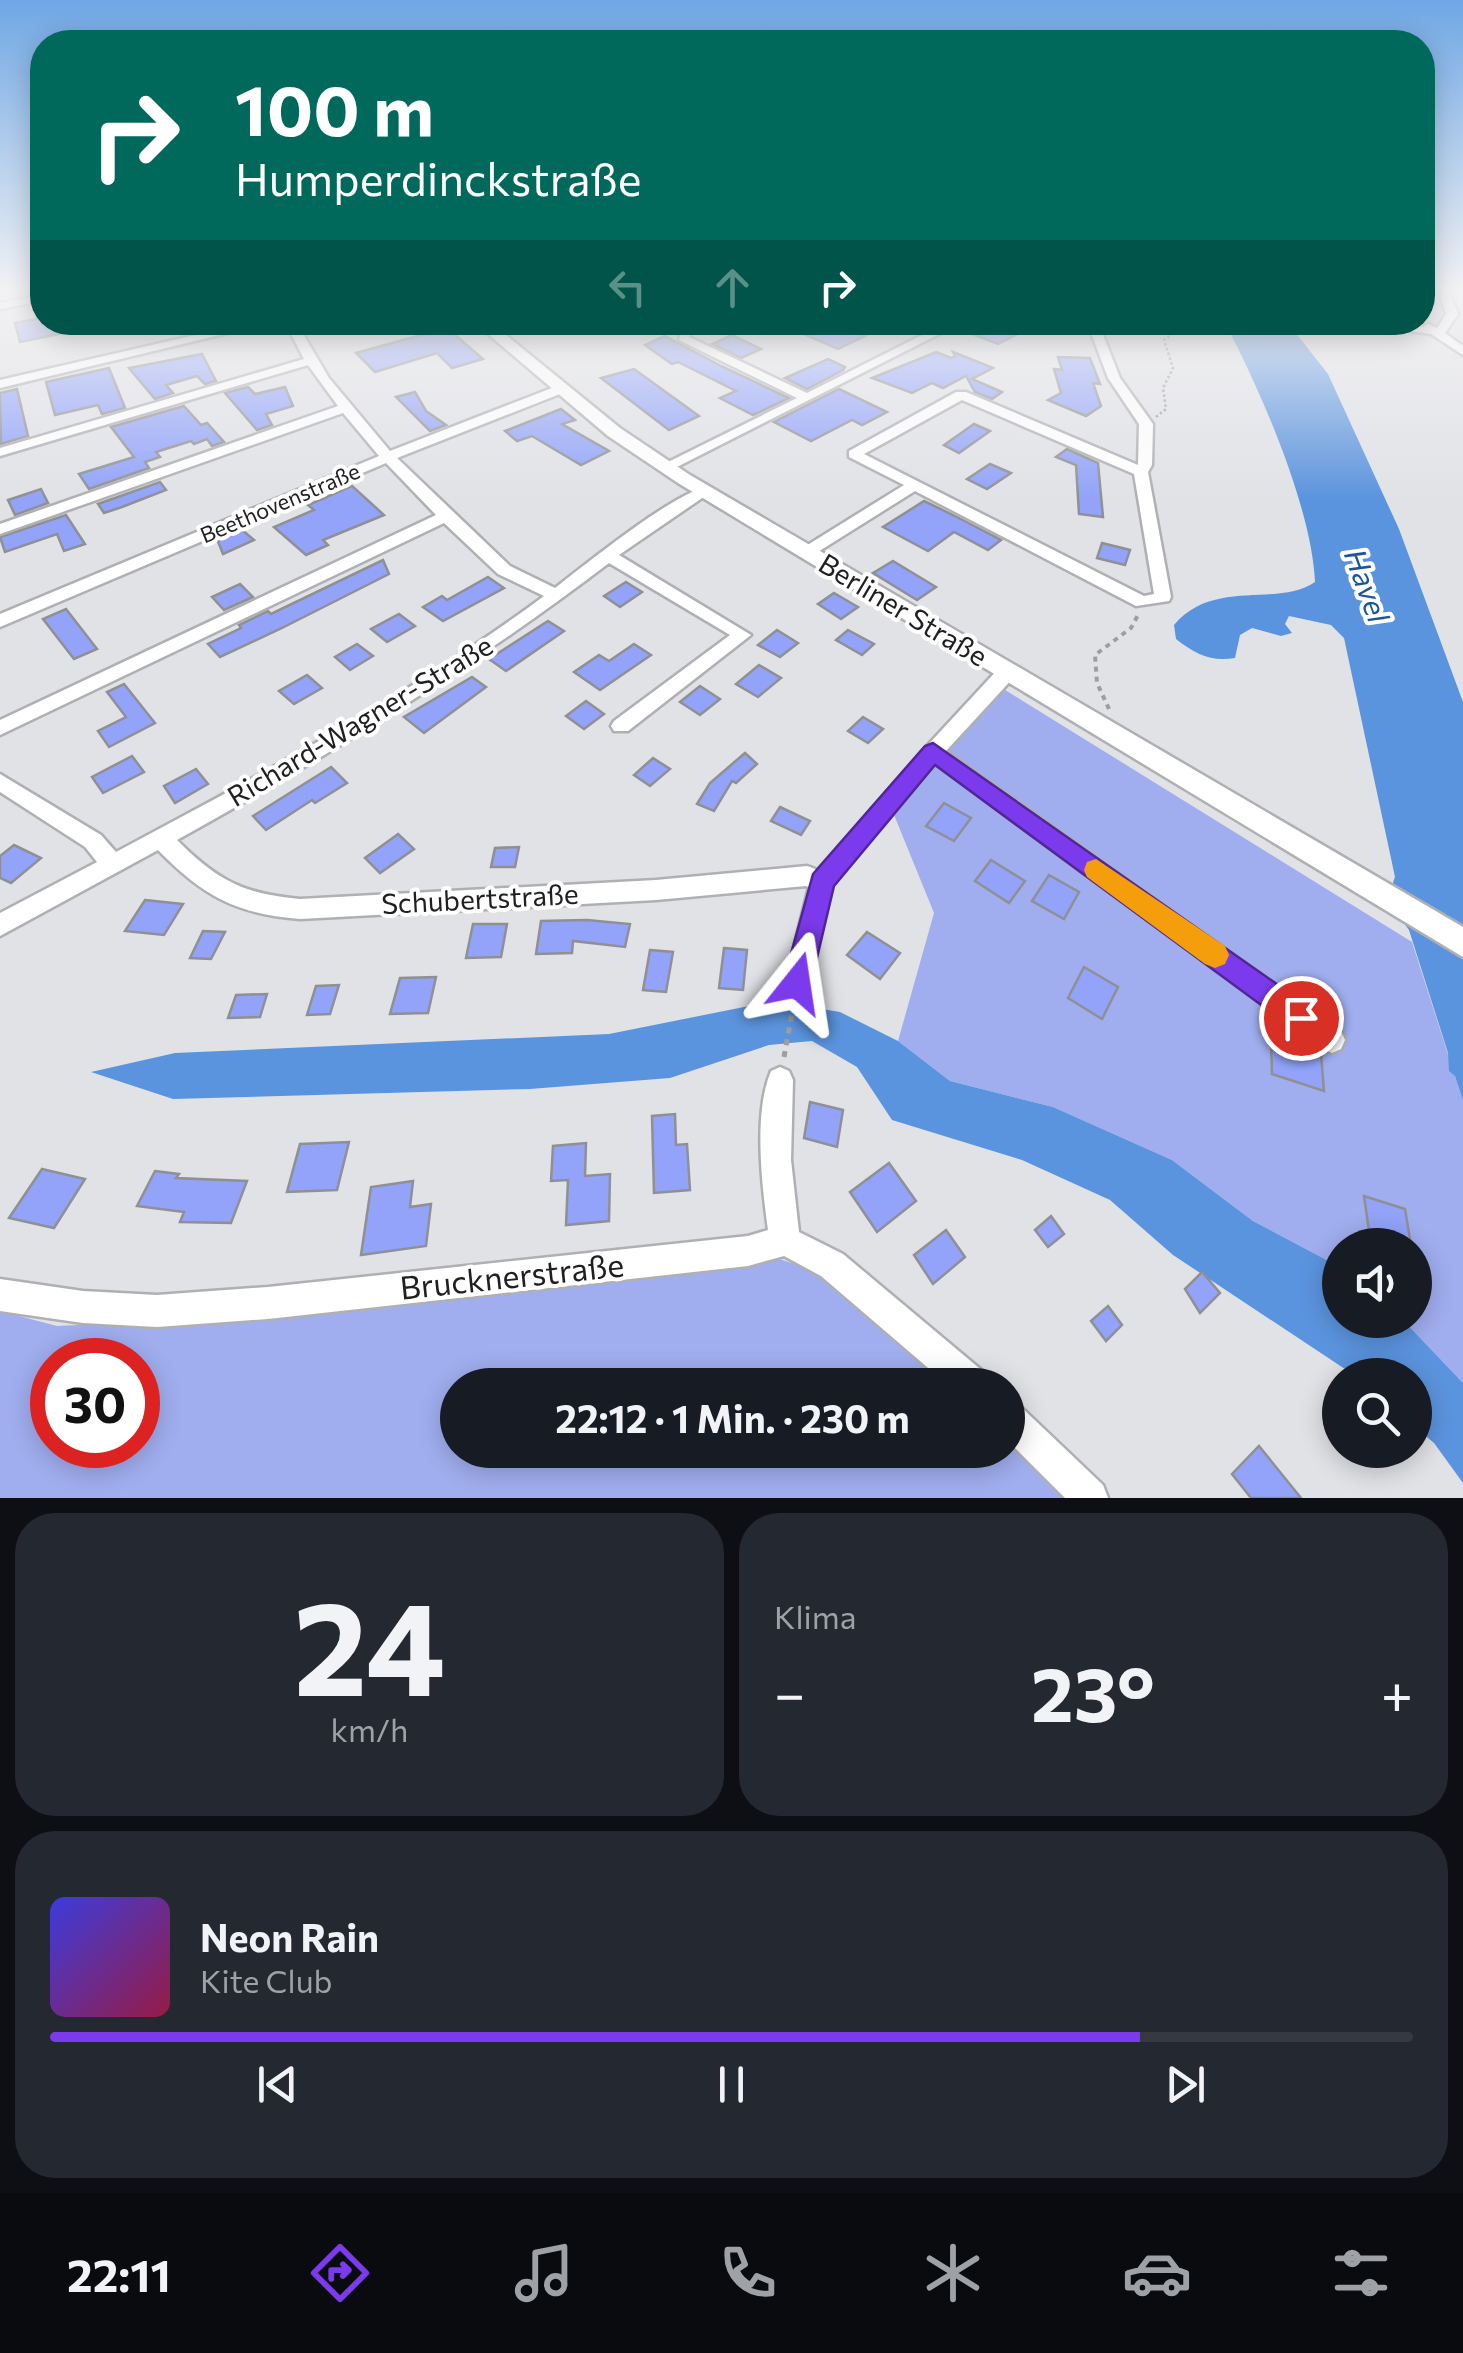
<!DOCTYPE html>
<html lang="de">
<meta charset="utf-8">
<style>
:root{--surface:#171b24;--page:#242831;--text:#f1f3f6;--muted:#9ea1a6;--line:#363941;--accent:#7c3aed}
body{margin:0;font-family:Commissioner,sans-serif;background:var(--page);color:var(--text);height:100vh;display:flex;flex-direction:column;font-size:38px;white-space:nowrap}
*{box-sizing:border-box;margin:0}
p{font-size:32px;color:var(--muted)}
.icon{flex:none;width:55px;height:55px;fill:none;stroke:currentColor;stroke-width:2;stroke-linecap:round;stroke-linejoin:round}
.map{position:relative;height:1498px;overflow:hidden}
.side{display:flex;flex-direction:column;gap:15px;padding:15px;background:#0d0f14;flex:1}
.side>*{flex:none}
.guide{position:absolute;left:30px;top:30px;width:1405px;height:305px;border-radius:40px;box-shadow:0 5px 25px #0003;background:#00695c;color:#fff;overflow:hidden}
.tools{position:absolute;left:1322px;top:1228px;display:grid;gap:20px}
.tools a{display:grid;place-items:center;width:110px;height:110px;border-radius:50%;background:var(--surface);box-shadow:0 5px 25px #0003;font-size:50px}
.speed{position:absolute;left:30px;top:1338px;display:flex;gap:20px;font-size:50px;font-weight:700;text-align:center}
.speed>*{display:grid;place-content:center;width:130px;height:130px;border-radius:50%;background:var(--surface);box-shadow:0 5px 25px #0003;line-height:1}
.speed .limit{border:15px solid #d22;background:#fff;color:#111}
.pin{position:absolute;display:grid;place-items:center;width:85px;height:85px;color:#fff;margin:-42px;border:5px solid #fff;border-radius:50%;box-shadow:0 2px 10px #0007}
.me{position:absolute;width:110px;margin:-55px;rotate:15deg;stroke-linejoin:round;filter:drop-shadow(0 0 8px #0008)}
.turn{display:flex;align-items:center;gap:35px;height:210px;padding:0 40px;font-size:45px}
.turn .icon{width:130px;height:130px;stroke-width:2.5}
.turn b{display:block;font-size:70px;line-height:85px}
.lanes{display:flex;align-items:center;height:95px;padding:0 40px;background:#0003;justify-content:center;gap:50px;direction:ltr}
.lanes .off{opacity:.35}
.big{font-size:75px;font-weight:700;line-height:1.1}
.side .widget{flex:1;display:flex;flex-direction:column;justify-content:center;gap:15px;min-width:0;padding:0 35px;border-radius:40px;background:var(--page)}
.side .dial{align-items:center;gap:0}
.dial b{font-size:130px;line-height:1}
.song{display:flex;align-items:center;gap:30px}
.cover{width:120px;height:120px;border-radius:15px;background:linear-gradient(135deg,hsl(240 70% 55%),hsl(340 70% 35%))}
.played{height:10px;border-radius:5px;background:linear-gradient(90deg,var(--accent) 80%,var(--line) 80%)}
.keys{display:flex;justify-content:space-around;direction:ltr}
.heat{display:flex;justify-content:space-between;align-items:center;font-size:55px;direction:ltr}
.side .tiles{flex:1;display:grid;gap:15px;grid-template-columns:1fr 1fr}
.widget:last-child{grid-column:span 2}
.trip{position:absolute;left:440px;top:1368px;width:585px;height:100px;border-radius:50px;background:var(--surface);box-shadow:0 5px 25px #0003;font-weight:700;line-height:100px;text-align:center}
.menu{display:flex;height:160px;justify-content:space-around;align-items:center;background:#090b0e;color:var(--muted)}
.menu .icon{width:70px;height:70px}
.menu .on{color:var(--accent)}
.menu b{font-size:45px;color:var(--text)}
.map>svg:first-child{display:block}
</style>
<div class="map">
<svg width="1463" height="1498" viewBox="0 0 1463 1498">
<rect width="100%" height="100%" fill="#e1e2e6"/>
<g fill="#a0aeef" fill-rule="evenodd">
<polygon points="989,680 1412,942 1463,1101 1463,1383 1403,1320 1415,1320 1415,1245 1340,1245 1340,1267 1253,1221 1172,1160 1053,1107 950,1081 898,1041 934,913 890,805"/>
<path d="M776,1258L828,1274L953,1385H458V1450H1008V1434L1069,1498H0V1311L57,1326L341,1312ZM52,1360H138V1445H52Z"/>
</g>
<g fill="#5b94de">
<path d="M1225,323H1288L1328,374L1399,529L1463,702V1101L1455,1076L1449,1071L1448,1053L1409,930C1398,915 1387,895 1395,877L1344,638L1331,625L1289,616L1285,624L1292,633L1281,636L1252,628L1240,635L1235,658C1211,662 1195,654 1176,639L1174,625C1214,578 1276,608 1315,582C1312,508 1260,389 1225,323Z"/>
<polygon points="774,1001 840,1012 898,1041 950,1081 1053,1107 1172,1160 1253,1221 1340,1267 1340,1320 1403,1320 1463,1383 1463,1483 1434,1443 1415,1427 1415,1375 1354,1375 1173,1255 1110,1200 1022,1160 892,1120 857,1067 812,1041 769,1045 670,1078 530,1089 173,1099 91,1072 175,1053 609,1034"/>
</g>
<g fill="#92a3f9" stroke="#8f9094" stroke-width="2.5">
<polygon points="42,318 42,322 78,322 78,330 20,342 15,323"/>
<polygon points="776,322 828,322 865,336 838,349"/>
<polygon points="1001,322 1025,330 998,344 975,335"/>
<polygon points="447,328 483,359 452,368 437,353 375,372 356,353"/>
<polygon points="732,335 761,349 741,358 712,344"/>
<polygon points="665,336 721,366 789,398 753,415 720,398 736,391 678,362 672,364 645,345"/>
<polygon points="936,352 951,358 955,356 953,352 993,368 972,379 1002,392 992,399 975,392 966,376 943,388 932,383 912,393 872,378"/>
<polygon points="202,354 216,381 205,384 197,376 166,385 173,393 155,399 129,368"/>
<polygon points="1058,357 1090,358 1100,384 1093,383 1101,406 1086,416 1048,400 1061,393 1054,369 1062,370"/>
<polygon points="828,359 845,367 843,370 807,389 785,378"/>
<polygon points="109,368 125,408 102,414 98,405 55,415 46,382"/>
<polygon points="634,369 699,416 669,430 601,378"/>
<polygon points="248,387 255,394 285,387 293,406 266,414 272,425 257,430 225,393"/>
<polygon points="17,389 28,436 1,444 0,393"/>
<polygon points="839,389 887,412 862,425 852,420 811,441 774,422"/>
<polygon points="415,392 426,411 446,425 430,431 396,397"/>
<polygon points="184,406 201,425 207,423 224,442 212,446 207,439 194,444 191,441 156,452 160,457 145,462 149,468 89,489 79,474 134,457 111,427"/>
<polygon points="561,409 575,420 562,424 609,451 581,465 532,436 517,441 505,431"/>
<polygon points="974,424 990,431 959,453 944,445"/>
<polygon points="1067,449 1098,463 1103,517 1079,514 1076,465 1056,457"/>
<polygon points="990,464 1011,473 987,489 967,479"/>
<polygon points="160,482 166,490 122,507 104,513 98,504"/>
<polygon points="352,486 384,515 323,540 328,545 306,555 274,527 314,510 308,505"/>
<polygon points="41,489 48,503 15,515 8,500"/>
<polygon points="924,501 953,515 1001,540 988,550 954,532 928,551 883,527"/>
<polygon points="66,515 85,544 64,551 57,534 5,552 0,537"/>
<polygon points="241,529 254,540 223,554 217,539"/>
<polygon points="1102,543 1130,550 1125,565 1097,558"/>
<polygon points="383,560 389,574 282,628 220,657 208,644 241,628 239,625 268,611 271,614"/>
<polygon points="893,561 936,587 917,600 873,573"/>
<polygon points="488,577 504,588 443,621 423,607 442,596 447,600"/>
<polygon points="626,582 642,592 620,607 604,596"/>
<polygon points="240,584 253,597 224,610 212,597"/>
<polygon points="834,593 858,607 841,619 818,604"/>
<polygon points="66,609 97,649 74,659 43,619"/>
<polygon points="399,614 415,626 387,642 371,629"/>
<polygon points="548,621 564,631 506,671 489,659"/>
<polygon points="777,630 798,643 780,657 758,645"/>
<polygon points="848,630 874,644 862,655 836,640"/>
<polygon points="357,644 373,656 350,670 335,657"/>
<polygon points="634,644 651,655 600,690 574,672 599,655 609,661"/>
<polygon points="759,665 781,678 758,697 736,684"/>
<polygon points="307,675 322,688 294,704 279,691"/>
<polygon points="472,677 486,687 424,733 404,717"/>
<polygon points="124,684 155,723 109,747 98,731 126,717 107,692"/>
<polygon points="700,686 720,699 700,715 680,702"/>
<polygon points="586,701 604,714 584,729 566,716"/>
<polygon points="863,717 883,729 868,743 848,731"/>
<polygon points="745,753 757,764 736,783 732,781 714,811 697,804 710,783"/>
<polygon points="132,756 144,772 103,793 92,777"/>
<polygon points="653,758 670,769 650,786 634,775"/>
<polygon points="331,767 347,783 315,803 312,800 266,830 253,816"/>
<polygon points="196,769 208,784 175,803 164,786"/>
<polygon points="944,803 971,818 954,841 926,826"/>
<polygon points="780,807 810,821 801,835 771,821"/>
<polygon points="398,834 414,849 380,873 365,858"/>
<polygon points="14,845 41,858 11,883 0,878 0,856"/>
<polygon points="519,847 515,867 491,867 495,848"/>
<polygon points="991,860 1025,881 1009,903 975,881"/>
<polygon points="1049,875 1079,892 1064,919 1032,901"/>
<polygon points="145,900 183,904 164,935 125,931"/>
<polygon points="587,920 630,924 625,947 573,941 572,953 536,954 541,921"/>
<polygon points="473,924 507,924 501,957 466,958"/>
<polygon points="203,931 225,932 211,959 190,958"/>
<polygon points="867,932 900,953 880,979 847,955"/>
<polygon points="724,948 747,950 743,990 719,988"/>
<polygon points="650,950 673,952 666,992 643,990"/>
<polygon points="1084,967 1118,987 1102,1019 1068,998"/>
<polygon points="436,977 428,1013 390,1014 400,978"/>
<polygon points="339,985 330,1014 307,1015 316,986"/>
<polygon points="267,994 260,1017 228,1018 236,995"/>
<polygon points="1271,1039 1321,1054 1324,1091 1272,1074"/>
<polygon points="810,1102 843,1110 837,1147 804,1138"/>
<polygon points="675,1114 676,1145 687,1144 690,1190 654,1193 652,1116"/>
<polygon points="349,1142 337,1190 287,1192 300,1144"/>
<polygon points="586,1143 585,1176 610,1174 609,1221 566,1225 568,1180 551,1181 553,1146"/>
<polygon points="889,1163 916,1201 877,1232 850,1192"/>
<polygon points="42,1169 85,1179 54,1228 9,1218"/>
<polygon points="155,1171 179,1174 176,1178 247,1181 231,1223 180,1222 184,1212 137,1206"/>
<polygon points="413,1181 410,1207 431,1204 426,1246 361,1255 371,1187"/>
<polygon points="1364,1196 1405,1209 1411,1245 1371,1245"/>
<polygon points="1051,1216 1064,1234 1048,1247 1035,1230"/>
<polygon points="946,1230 965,1257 933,1284 914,1255"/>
<polygon points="1202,1272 1220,1293 1200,1313 1185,1289"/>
<polygon points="1108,1306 1122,1325 1106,1341 1091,1321"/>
<polygon points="1259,1446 1301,1498 1251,1498 1232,1474"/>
</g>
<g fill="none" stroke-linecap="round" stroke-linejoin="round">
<defs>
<g id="minor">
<polygon points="1438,289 1448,289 1458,314 1445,333 1463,346 1463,355 1431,334 1346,322 1423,327 1428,324 1437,328 1446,314"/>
<polygon points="42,295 42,301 0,309 0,303"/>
<polygon points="252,322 274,322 0,388 0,380"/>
<path d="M285,322H296L329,378L390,451L557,386H565V392L397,458L510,566L555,588C581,568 682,486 708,488V494L619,555L751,635L628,731H614L611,726L614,721L730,635L609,563C474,666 327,757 177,840C217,880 243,894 300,899L656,880L807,866L818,870L926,747L1001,666L1008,665L1017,671L1015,676L946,751L1341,1031L1345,1040L1341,1049L1332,1053L1323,1049L935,764L832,886L809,983L806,991L797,995L788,991L785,983L809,887L806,886L656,900L300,919C236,914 203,896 158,850L0,936V913L97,862L85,847L0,792V774L101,835L116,852C262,774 411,695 544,596L498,574L444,523L0,735V720L436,515L386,463L0,627V614L379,456L343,413L0,534V524L338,406L308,365L0,456V448L304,359Z"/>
<polygon points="693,322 709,322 691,332 689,337 807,393 948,322 963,322 667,472 662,471 662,465 797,398 679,340 682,328"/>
<path d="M1087,322H1098L1120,378L1153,424L1152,465L1148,472L1171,597L1169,601L1136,606L915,491L813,555H801V549L904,485L849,457V451L956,392H966L1138,465L1139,424L1108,378ZM962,400L1134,474L1154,594L1144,596L864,454Z"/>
<path d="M780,1067L789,1071L793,1080L791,1160L799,1232L843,1254L985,1373L990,1385H948L821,1276L784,1256L748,1266L268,1319L157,1327L83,1323L0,1311V1279L83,1291L157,1295L268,1287L748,1236L768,1230C762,1186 753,1113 771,1071Z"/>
<polygon points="1008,1401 1020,1406 1103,1485 1108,1498 1065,1498 1008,1441"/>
</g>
<polygon id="major" points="474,322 490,322 620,428 690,475 1463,927 1463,957 678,483 608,436"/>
</defs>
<use href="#minor" stroke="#afb0b4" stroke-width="5"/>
<use href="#major" stroke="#afb0b4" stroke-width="5"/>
<polyline stroke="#9d9ea1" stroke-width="2.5" stroke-dasharray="2.5 2.5" stroke-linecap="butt" points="1156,417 1166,409 1163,388 1173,368 1164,340 1188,322"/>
<polyline stroke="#9d9ea1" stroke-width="4" stroke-dasharray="5 5" stroke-linecap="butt" points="1109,709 1097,683 1095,655 1131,628 1138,615"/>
<polyline stroke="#9d9ea1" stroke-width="5" stroke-dasharray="6 6" stroke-linecap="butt" points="784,1057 794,1002"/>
<use href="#minor" fill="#fff" fill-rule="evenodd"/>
<use href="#major" fill="#fff" fill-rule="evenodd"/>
</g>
<linearGradient id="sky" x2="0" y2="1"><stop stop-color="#6fa7e4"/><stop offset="0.58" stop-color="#f2f2f4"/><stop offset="1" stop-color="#f2f2f4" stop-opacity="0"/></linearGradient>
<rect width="1463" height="499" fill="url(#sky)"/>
<polygon fill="#7c3aed" stroke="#51269a" stroke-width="2.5" points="933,743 1311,1008 1316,1018 1311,1027 1301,1031 1291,1027 935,765 834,886 811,983 807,992 797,996 787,992 783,983 813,874 925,746"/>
<polygon fill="#f59e0b" points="1096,859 1225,946 1229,955 1225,964 1215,968 1205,964 1087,877 1084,870 1087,862"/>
<g text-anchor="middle" stroke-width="8" stroke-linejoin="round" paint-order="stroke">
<g font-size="22" fill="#1f1f21" stroke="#fff">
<text transform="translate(280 503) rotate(-23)" y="8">Beethovenstraße</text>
</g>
<g font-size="28" fill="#1f1f21" stroke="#fff">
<text transform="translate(903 610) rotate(31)" y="10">Berliner Straße</text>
<text transform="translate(360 721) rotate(-31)" y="10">Richard-Wagner-Straße</text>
<text transform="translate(480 899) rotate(-3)" y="10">Schubertstraße</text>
</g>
<g font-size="30" font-style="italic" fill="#1e5599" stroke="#fff">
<text transform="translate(1366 586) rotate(70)" y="10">Havel</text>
</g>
<g font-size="32" fill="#1f1f21" stroke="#fff">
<text transform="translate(512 1277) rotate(-6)" y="11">Brucknerstraße</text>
</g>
</g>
</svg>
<div class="tools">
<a><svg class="icon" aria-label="sound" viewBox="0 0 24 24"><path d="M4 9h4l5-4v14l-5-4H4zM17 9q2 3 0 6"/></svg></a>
<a><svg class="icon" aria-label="search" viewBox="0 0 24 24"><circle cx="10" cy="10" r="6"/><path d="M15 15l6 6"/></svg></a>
</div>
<div class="speed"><div class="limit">30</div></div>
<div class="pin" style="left:1301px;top:1018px;background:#d93025"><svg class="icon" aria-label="arrive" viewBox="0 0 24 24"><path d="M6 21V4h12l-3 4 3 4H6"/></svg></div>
<svg class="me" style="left:797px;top:983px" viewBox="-20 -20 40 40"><path d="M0-17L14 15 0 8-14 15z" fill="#7c3aed" stroke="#fff" stroke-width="4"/></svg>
<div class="trip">22:12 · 1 Min. · 230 m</div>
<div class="guide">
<div class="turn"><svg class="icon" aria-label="right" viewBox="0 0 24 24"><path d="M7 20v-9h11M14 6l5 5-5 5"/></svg><div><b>100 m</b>Humperdinckstraße</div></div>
<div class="lanes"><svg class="icon off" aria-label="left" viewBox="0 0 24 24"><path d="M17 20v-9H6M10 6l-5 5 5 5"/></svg><svg class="icon off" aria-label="ahead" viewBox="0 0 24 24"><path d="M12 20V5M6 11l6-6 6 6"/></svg><svg class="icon" aria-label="right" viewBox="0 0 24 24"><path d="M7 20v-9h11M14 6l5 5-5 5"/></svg></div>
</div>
</div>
<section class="side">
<div class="tiles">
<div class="widget dial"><b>24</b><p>km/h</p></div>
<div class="widget"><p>Klima</p>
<div class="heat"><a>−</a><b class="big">23°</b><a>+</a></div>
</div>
<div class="widget">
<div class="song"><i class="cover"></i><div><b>Neon Rain</b><p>Kite Club</p></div></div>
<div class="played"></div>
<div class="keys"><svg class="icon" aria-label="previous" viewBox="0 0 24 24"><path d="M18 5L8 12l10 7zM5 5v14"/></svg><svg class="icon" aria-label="pause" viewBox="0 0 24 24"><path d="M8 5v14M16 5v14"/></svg><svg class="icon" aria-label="next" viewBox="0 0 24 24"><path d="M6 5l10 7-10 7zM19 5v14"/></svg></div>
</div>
</div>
</section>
<nav class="menu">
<b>22:11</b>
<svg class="icon on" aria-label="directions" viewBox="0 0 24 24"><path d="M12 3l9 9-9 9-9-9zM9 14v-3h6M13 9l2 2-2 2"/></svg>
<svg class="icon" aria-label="music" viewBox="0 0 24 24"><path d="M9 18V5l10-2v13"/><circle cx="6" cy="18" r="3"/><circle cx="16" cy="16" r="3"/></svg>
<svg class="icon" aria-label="phone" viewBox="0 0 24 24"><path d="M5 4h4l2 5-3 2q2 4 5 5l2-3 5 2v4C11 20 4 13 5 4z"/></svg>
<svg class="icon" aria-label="climate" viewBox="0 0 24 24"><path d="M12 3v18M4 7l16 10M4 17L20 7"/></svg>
<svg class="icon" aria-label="car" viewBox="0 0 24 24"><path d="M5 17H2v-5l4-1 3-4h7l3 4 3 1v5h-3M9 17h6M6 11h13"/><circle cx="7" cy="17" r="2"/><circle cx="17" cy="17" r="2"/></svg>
<svg class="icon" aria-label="filters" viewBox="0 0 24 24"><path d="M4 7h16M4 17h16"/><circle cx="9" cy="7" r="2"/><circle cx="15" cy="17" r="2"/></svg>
</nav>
